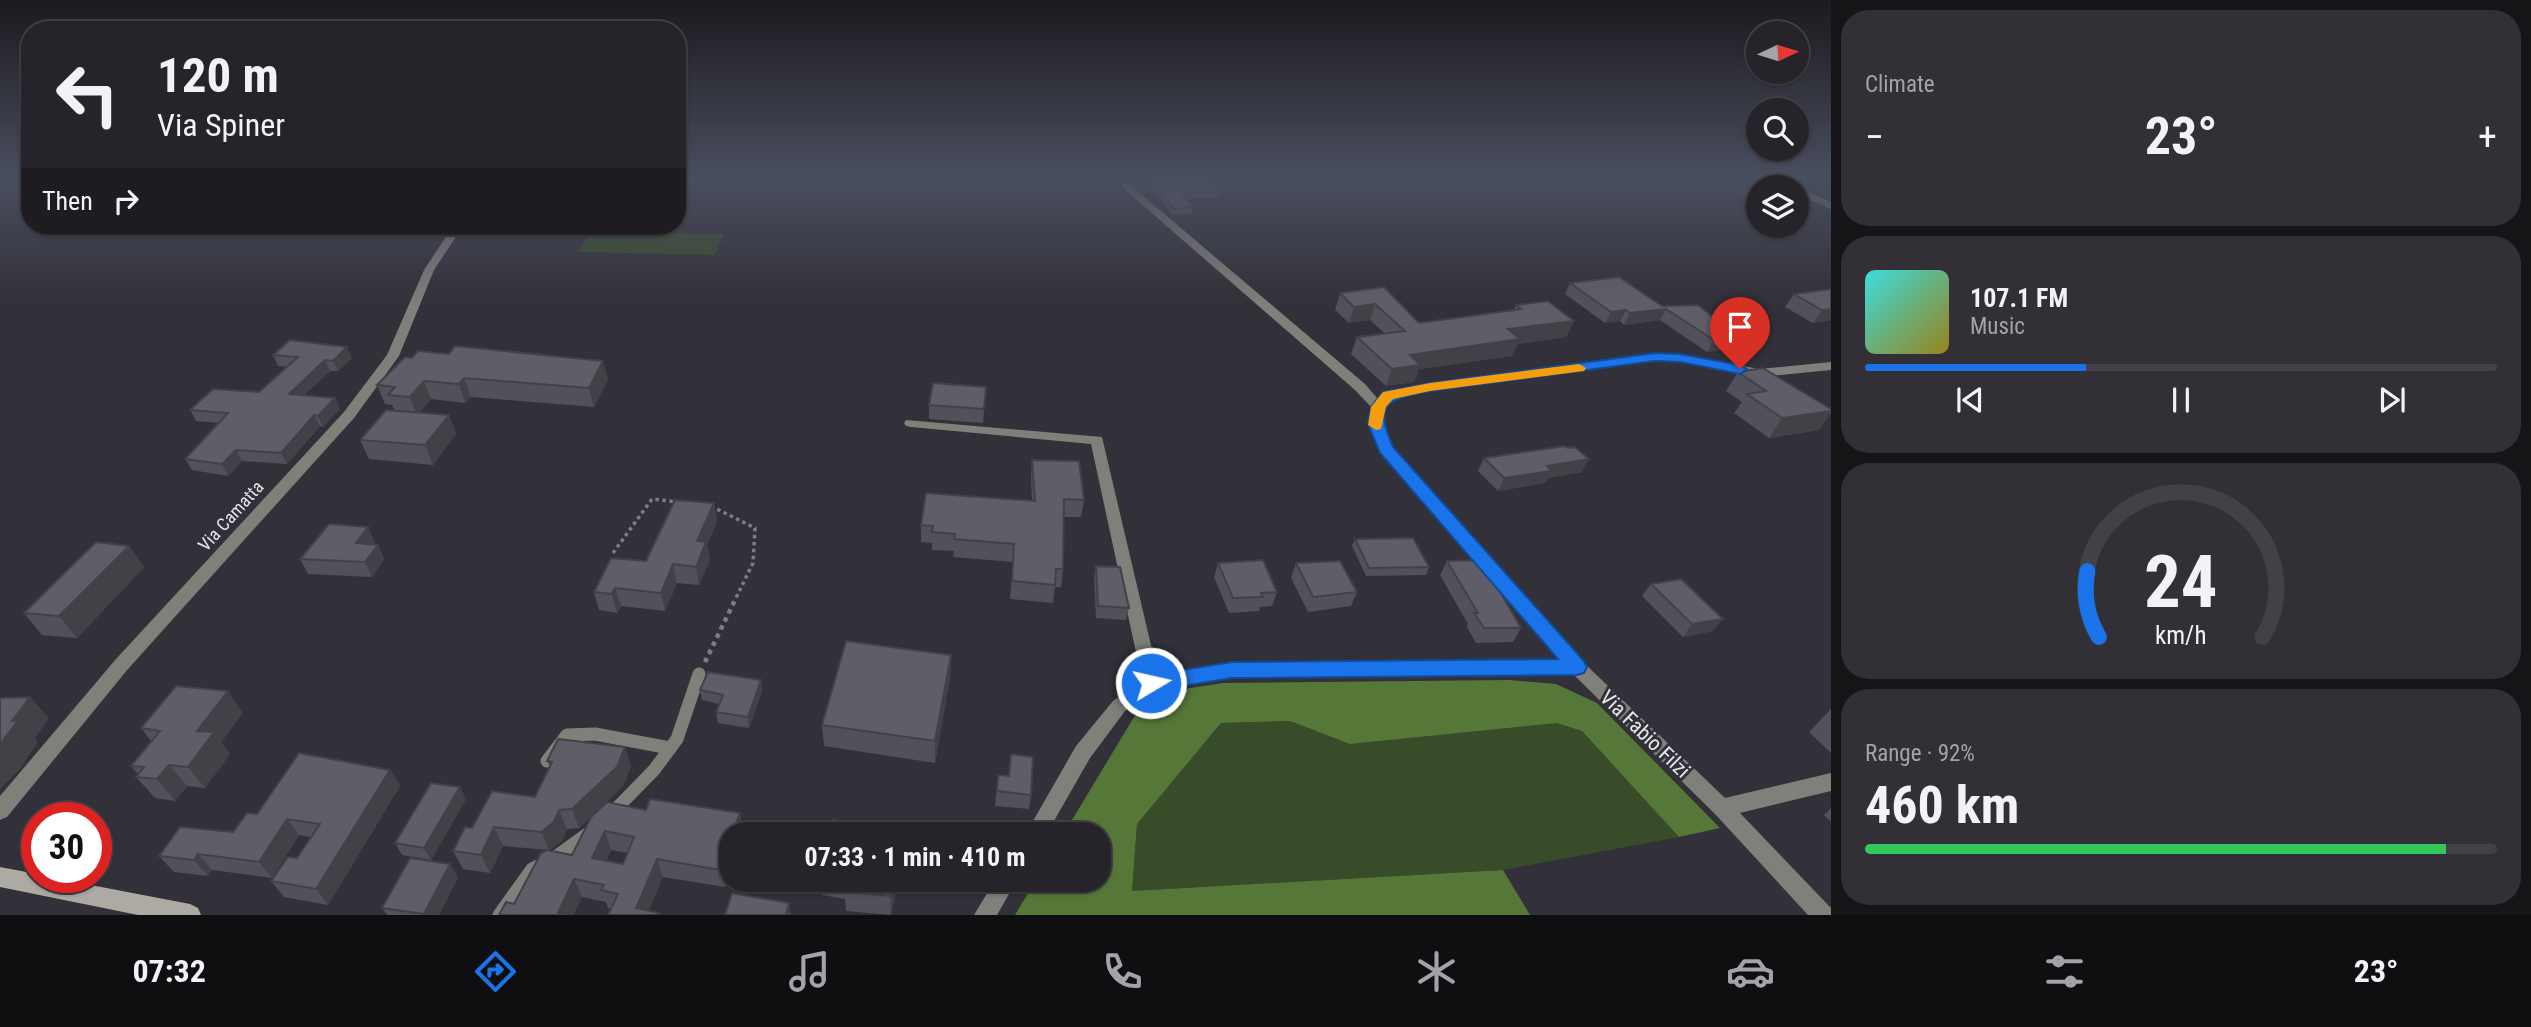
<!DOCTYPE html>
<meta charset="utf-8">
<style>
:root{--surface:#26242a;--page:#323036;--text:#f1f3f6;--muted:#a4a4a8;--line:#424147;--accent:#1a73e8}
body{margin:0;font-family:"Roboto Condensed",sans-serif;background:var(--page);color:var(--text);height:100vh;display:flex;flex-direction:column;font-size:26px;white-space:nowrap}
*{box-sizing:border-box;margin:0}
p{font-size:23px;color:var(--muted)}
.icon{flex:none;width:38px;height:38px;fill:none;stroke:currentColor;stroke-width:2;stroke-linecap:round;stroke-linejoin:round}
.map{position:relative;flex:1;overflow:hidden}
.panel{display:flex;flex-direction:column;gap:10px;padding:10px;background:#151417;width:700px}
.panel>*{flex:none}
.top-card{position:absolute;left:21px;top:21px;width:665px;height:214px;border-radius:28px;box-shadow:0 2px 5px #0004,0 0 0 2px var(--line);background:#26242a;color:var(--text);overflow:hidden}
.needle{width:46px;rotate:86deg}
.fabs{position:absolute;left:1746px;top:21px;display:grid;gap:14px}
.fabs a{display:grid;place-items:center;width:63px;height:63px;border-radius:50%;background:var(--surface);box-shadow:0 2px 5px #0004,0 0 0 2px var(--line);font-size:35px}
.speed{position:absolute;left:21px;top:802px;display:flex;gap:14px;font-size:35px;font-weight:700;text-align:center}
.speed>*{display:grid;place-content:center;width:91px;height:91px;border-radius:50%;background:var(--surface);box-shadow:0 2px 5px #0004,0 0 0 2px var(--line);line-height:1}
.speed .limit{border:10px solid #d22;background:#fff;color:#111}
.pin{position:absolute;display:grid;place-items:center;width:60px;height:60px;color:#fff;margin:-72px -30px;border-radius:50% 50% 50% 0;rotate:-45deg;box-shadow:0 0 7px #0007}
.pin .icon{rotate:45deg}
.me{position:absolute;width:77px;margin:-38px;rotate:81deg;stroke-linejoin:round;filter:drop-shadow(0 0 5px #0008)}
.turn{display:flex;align-items:center;gap:24px;height:147px;padding:0 21px;font-size:32px}
.turn .icon{width:91px;height:91px;stroke-width:2.5}
.turn b{display:block;font-size:49px;line-height:60px}
.then{display:flex;align-items:center;height:66px;padding:0 21px;background:#0003;gap:14px;font-size:26px}
.big{font-size:52px;font-weight:700;line-height:1.1}
.panel .card{flex:1;display:flex;flex-direction:column;justify-content:center;gap:10px;min-width:0;padding:0 24px;border-radius:28px;background:var(--page)}
.panel .dial{align-items:center;gap:0}
.dial svg{height:182px;overflow:visible;fill:none;stroke:var(--line);stroke-width:7;stroke-linecap:round;text-anchor:middle}
.dial text{fill:var(--text);stroke:none}
.song{display:flex;align-items:center;gap:21px}
.cover{width:84px;height:84px;border-radius:10px;background:linear-gradient(135deg,hsl(180 70% 55%),hsl(50 70% 35%))}
.played{height:7px;border-radius:4px;background:linear-gradient(90deg,var(--accent) 35%,var(--line) 35%)}
.keys{display:flex;justify-content:space-around;direction:ltr}
.heat{display:flex;justify-content:space-between;align-items:center;font-size:38px;direction:ltr}
.charge{height:10px;border-radius:5px;background:linear-gradient(90deg,#34c759 92%,var(--line) 0)}
.trip{position:absolute;left:719px;top:822px;width:392px;height:70px;border-radius:28px;background:var(--surface);box-shadow:0 2px 5px #0004,0 0 0 2px var(--line);font-weight:700;line-height:70px;text-align:center}
.menu{display:flex;height:112px;justify-content:space-around;align-items:center;background:#0f0e11;color:var(--muted)}
.menu .icon{width:49px;height:49px}
.menu .active{color:var(--accent)}
.menu b{font-size:32px;color:var(--text)}
main{display:flex;flex:1;min-height:0}
.map>svg:first-child{display:block}
</style>
<main>
<div class="map">
<svg width="1831" height="915" viewBox="0 0 1831 915">
<rect width="100%" height="100%" fill="#323038"/>
<g fill="#384c29">
<polygon points="591,231 724,234 715,255 578,252"/>
<polygon points="1290,721 1351,744 1557,723 1582,731 1679,837 1503,870 1132,891 1137,824 1221,723"/>
</g>
<polygon fill="#557838" points="1510,680 1556,684 1597,703 1720,828 1679,837 1582,731 1557,723 1350,744 1290,721 1221,723 1137,824 1132,891 1503,870 1530,915 1015,915 1036,880 1099,880 1099,835 1063,835 1134,717 1163,692 1224,683"/>
<g fill="none" stroke-linecap="round" stroke-linejoin="round">
<g stroke="#7e7c84" stroke-width="3.5" stroke-dasharray="3.5 3.5" stroke-linecap="butt">
<polyline points="711,506 755,528 753,563 735,600"/>
<polyline points="613,553 652,499 679,502"/>
</g>
<polyline stroke="#7e7c84" stroke-width="4.5" stroke-dasharray="4.5 4.5" stroke-linecap="butt" points="705,662 736,598"/>
<g stroke="#807f7a" stroke-width="13">
<polyline points="547,761 567,735 595,734 670,748"/>
<polyline points="612,813 654,770 677,739 699,674"/>
<polyline points="499,915 532,869 554,858 590,832"/>
</g>
<g fill="#807f7a" fill-rule="evenodd">
<path d="M1123,184H1129L1365,384L1378,399L1383,392L1430,383L1655,353L1680,354L1759,369L1831,362V370L1759,377L1680,362L1655,361L1430,391L1392,398C1378,418 1383,427 1392,447L1583,662L1725,798L1831,773V791L1740,813L1831,908V915H1808L1715,814L1573,674L1232,677L1155,689L1125,711L1090,758L1046,835H1025L1076,746L1113,701L1142,680L1091,444L911,427L906,426L904,423L906,420L1102,437L1158,675L1232,663L1561,660L1381,452L1368,424L1372,408L1355,390L1123,188Z"/>
<polygon points="453,226 463,226 434,270 399,356 354,418 128,669 7,817 0,820 0,796 116,659 344,412 387,355 424,270"/>
<polygon points="995,880 1017,880 997,915 974,915"/>
</g>
<polygon fill="#807f7a" fill-rule="evenodd" points="1765,177 1777,177 1831,202 1831,209 1797,194 1797,187 1785,187"/>
<polygon fill="#adaaa3" fill-rule="evenodd" points="0,867 37,874 37,877 49,877 190,904 198,908 201,915 138,915 0,887"/>
</g>
<g fill="#525059" fill-rule="evenodd">
<polygon points="1152,180 1219,191 1218,197 1186,199 1193,207 1192,213 1173,215 1151,186"/>
<polygon points="506,226 536,226 534,229 506,228"/>
<polygon points="575,226 657,226 655,230 575,227"/>
<polygon points="1570,283 1662,306 1738,347 1707,352 1660,320 1624,325 1620,321 1605,323 1565,294"/>
<polygon points="1384,287 1419,323 1514,310 1516,305 1574,321 1566,337 1518,344 1512,356 1419,369 1414,382 1386,386 1351,354 1357,337 1384,333 1370,320 1349,323 1335,310 1340,293"/>
<polygon points="1831,289 1831,320 1813,323 1785,307 1794,294"/>
<polygon points="273,355 352,358 338,371 330,371 304,395 335,398 340,409 323,427 320,426 287,464 242,461 228,476 192,470 185,459 219,423 196,421 190,410 259,392 288,367 278,366"/>
<polygon points="405,357 608,379 594,407 471,397 465,403 431,399 420,412 449,415 456,434 433,465 369,459 360,440 394,410 392,405 385,404 377,385"/>
<polygon points="1738,372 1831,409 1831,413 1819,430 1769,438 1734,413 1742,402 1726,391"/>
<polygon points="986,387 983,423 929,419 929,405"/>
<polygon points="1484,458 1582,472 1548,478 1545,483 1498,491 1478,471"/>
<polygon points="1032,460 1084,500 1081,517 1063,517 1063,569 1061,587 1055,587 1053,603 1010,599 1013,562 953,557 954,551 932,550 932,543 921,542 921,525 1032,501 1031,478"/>
<polygon points="714,503 717,521 707,545 710,560 699,585 677,583 665,611 621,606 617,613 599,610 594,592 646,561"/>
<polygon points="1355,539 1429,567 1426,575 1366,576 1352,546"/>
<polygon points="375,542 373,544 378,545 384,559 372,577 308,574 300,559"/>
<polygon points="129,546 144,567 77,638 42,635 24,613"/>
<polygon points="1447,561 1521,628 1513,642 1476,643 1467,627 1468,624 1440,575"/>
<polygon points="1218,563 1277,592 1272,606 1260,607 1259,611 1229,613 1214,577"/>
<polygon points="1296,563 1357,592 1351,606 1308,612 1291,578"/>
<polygon points="1096,566 1129,608 1126,620 1096,618 1094,578"/>
<polygon points="1651,584 1713,631 1683,637 1642,596"/>
<polygon points="951,655 950,677 935,763 824,746 822,725"/>
<polygon points="761,680 762,691 749,728 718,723 716,712 719,704 702,700 700,690"/>
<polygon points="1831,709 1831,753 1809,732"/>
<polygon points="243,713 221,742 230,754 205,788 187,786 175,801 155,798 136,777 138,774 131,766 151,741 141,728"/>
<polygon points="625,747 631,766 623,786 579,828 567,829 562,841 549,850 503,846 490,873 463,869 453,851 472,828 535,797 550,767 547,761"/>
<polygon points="390,770 400,786 328,905 284,897 271,881 297,858 311,837 299,835 272,878 212,870 208,876 174,872 159,856 233,832"/>
<polygon points="998,775 1009,776 1031,795 1029,809 995,806"/>
<polygon points="466,799 431,860 402,855 395,843"/>
<polygon points="1831,808 1831,822 1824,815"/>
<path d="M646,810L740,813L743,831L732,835V868L725,887L663,877L611,909L608,908L606,902L582,897L573,915H499L514,904L572,855L591,817ZM611,850L628,853L623,864L606,861Z"/>
<polygon points="458,877 439,915 387,915 382,908"/>
<polygon points="820,880 898,880 891,915 846,911 845,899 822,895"/>
</g>
<g fill="#424148">
<polygon points="1375,304 1370,320 1349,323 1354,307"/>
<polygon points="1666,309 1660,320 1624,325 1630,313"/>
<polygon points="1831,309 1831,320 1813,323 1822,310"/>
<polygon points="1626,310 1620,321 1605,323 1611,312"/>
<polygon points="1574,321 1566,337 1518,344 1512,356 1419,369 1414,382 1386,386 1392,369 1410,355 1508,329"/>
<polygon points="1745,335 1738,347 1707,352 1714,340"/>
<polygon points="347,347 352,358 338,371 333,361"/>
<polygon points="325,360 330,371 294,405 289,394"/>
<polygon points="603,361 608,379 594,407 589,388"/>
<polygon points="464,378 471,397 465,403 459,384"/>
<polygon points="424,381 431,399 417,416 410,397"/>
<polygon points="335,398 340,409 323,427 318,416"/>
<polygon points="1831,411 1831,413 1819,430 1769,438 1782,418"/>
<polygon points="314,415 320,426 287,464 281,453"/>
<polygon points="449,415 456,434 433,465 425,445"/>
<polygon points="236,450 242,461 228,476 222,464"/>
<polygon points="1589,459 1582,472 1548,478 1545,483 1498,491 1504,478 1547,466"/>
<polygon points="714,503 717,521 707,545 710,560 699,585 696,567 697,541"/>
<polygon points="368,527 375,542 363,557 356,543"/>
<polygon points="378,545 384,559 372,577 365,562"/>
<polygon points="129,546 144,567 77,638 59,616"/>
<polygon points="673,564 677,583 665,611 661,593"/>
<polygon points="615,588 621,606 617,613 612,594"/>
<polygon points="1723,619 1713,631 1683,637 1692,624"/>
<polygon points="951,655 950,677 935,763 935,741"/>
<polygon points="761,680 762,691 749,728 748,717"/>
<polygon points="228,691 243,713 221,742 230,754 205,788 188,767 197,731"/>
<polygon points="30,697 49,718 35,738 38,742 20,769 0,789 0,745 12,721"/>
<polygon points="625,747 631,766 623,786 579,828 572,809"/>
<polygon points="169,765 187,786 175,801 157,779"/>
<polygon points="390,770 400,786 328,905 316,889"/>
<polygon points="460,787 466,799 431,860 424,848"/>
<polygon points="559,810 567,829 562,841 549,850 541,832"/>
<polygon points="740,813 743,831 742,835 732,835"/>
<polygon points="287,819 299,835 272,878 259,862"/>
<polygon points="494,827 503,846 490,873 481,855"/>
<polygon points="605,831 611,850 599,876 592,858"/>
<polygon points="732,838 732,868 725,887 721,870"/>
<polygon points="198,854 212,870 208,876 194,860"/>
<polygon points="657,859 663,877 647,915 636,908"/>
<polygon points="450,864 458,877 439,915 425,915"/>
<polygon points="574,879 582,897 573,915 557,915"/>
<polygon points="893,880 898,880 891,915 890,896"/>
<polygon points="789,903 791,915 786,915"/>
</g>
<g fill="#5f5d67" stroke="#424148" stroke-width="2" fill-rule="evenodd">
<polygon points="1191,177 1206,177 1219,191 1182,194 1193,207 1174,209 1152,180"/>
<polygon points="1619,277 1662,306 1698,305 1718,321 1722,321 1745,335 1714,340 1666,309 1630,313 1626,310 1611,312 1570,283"/>
<polygon points="1384,287 1419,323 1521,309 1516,305 1548,301 1574,321 1508,329 1520,339 1410,355 1420,365 1392,369 1357,337 1405,331 1375,304 1354,307 1340,293"/>
<polygon points="1831,289 1831,309 1822,310 1794,294"/>
<polygon points="290,340 347,347 333,361 325,360 289,394 335,398 318,416 314,415 281,453 236,450 222,464 185,459 228,413 190,410 213,389 259,392 298,357 273,355"/>
<polygon points="455,346 603,361 589,388 464,378 459,384 424,381 410,397 388,395 395,387 377,385 405,357 412,358 418,351 449,354"/>
<polygon points="1763,368 1831,409 1831,411 1782,418 1747,394 1766,391 1738,372"/>
<polygon points="933,383 986,387 984,409 929,405"/>
<polygon points="386,410 449,415 425,445 360,440"/>
<polygon points="1565,446 1568,448 1575,447 1589,459 1547,466 1551,471 1504,478 1484,458"/>
<polygon points="1032,460 1079,461 1084,500 1064,499 1063,569 1056,569 1055,585 1012,581 1014,544 954,539 955,534 932,532 933,526 921,525 926,493 1035,501"/>
<polygon points="675,500 714,503 697,541 706,542 696,567 673,564 661,593 615,588 612,594 594,592 611,558 646,561"/>
<polygon points="329,524 368,527 356,543 378,545 365,562 300,559"/>
<polygon points="1413,538 1429,567 1369,568 1355,539"/>
<polygon points="96,542 129,546 59,616 24,613"/>
<polygon points="1263,560 1277,592 1261,593 1263,597 1233,598 1218,563"/>
<polygon points="1482,560 1521,628 1484,628 1474,613 1478,613 1447,561"/>
<polygon points="1340,561 1357,592 1313,597 1296,563"/>
<polygon points="1096,566 1120,567 1129,608 1098,606"/>
<polygon points="1681,579 1723,619 1692,624 1651,584"/>
<polygon points="846,641 951,655 935,741 822,725"/>
<polygon points="708,672 761,680 748,717 716,712 723,695 700,690"/>
<polygon points="176,686 228,691 197,731 214,732 188,767 169,765 157,779 136,777 144,767 131,766 160,731 141,728"/>
<polygon points="30,697 12,721 18,720 0,745 0,698"/>
<polygon points="558,739 625,747 617,767 572,809 559,810 554,822 541,832 494,827 481,855 453,851 465,827 472,828 492,791 535,797 552,762 547,761"/>
<polygon points="299,753 390,770 316,889 271,881 288,857 297,858 320,824 287,819 259,862 198,854 194,860 159,856 180,827 233,832 247,813 257,814"/>
<polygon points="1011,754 1033,757 1031,795 997,791 998,775 1009,776"/>
<polygon points="431,783 460,787 424,848 395,843"/>
<path d="M650,799L740,813L732,835L721,870L657,859L636,908L659,913L658,915H608L618,894L601,890L604,885L574,879L557,915H499L506,902L514,904L541,853L547,850L572,855L591,817L607,802L646,810ZM605,831L634,837L623,864L592,858Z"/>
<polygon points="833,820 896,830 895,835 829,835"/>
<polygon points="410,858 450,864 424,914 382,908"/>
<polygon points="846,880 893,880 890,896 844,891"/>
<polygon points="732,893 789,903 786,915 725,915"/>
</g>
<linearGradient id="sky" x2="0" y2="1"><stop stop-color="#1c1a1f"/><stop offset="0.58" stop-color="#494e5e"/><stop offset="1" stop-color="#494e5e" stop-opacity="0"/></linearGradient>
<rect width="1831" height="305" fill="url(#sky)"/>
<path fill="#1a73e8" stroke="#114b97" stroke-width="2" d="M1655,353L1680,354L1740,365L1747,369L1740,374L1680,362L1655,361L1430,391C1388,400 1373,401 1393,447L1584,661L1587,667L1584,673L1577,675L1232,678L1151,691L1144,689L1141,683L1144,677L1151,675L1232,662L1558,659L1380,453L1368,424L1371,407L1383,392L1430,383Z"/>
<polygon fill="#f59e0b" points="1579,364 1586,368 1584,371 1430,391 1393,399 1386,407 1381,429 1376,430 1368,425 1371,407 1383,392 1430,383"/>
<g text-anchor="middle" stroke-width="6" stroke-linejoin="round" paint-order="stroke">
<g font-size="18" fill="#e7e5eb" stroke="#323038">
<text transform="translate(231 516) rotate(-48)" y="6">Via Camatta</text>
</g>
<g font-size="21" fill="#e7e5eb" stroke="#323038">
<text transform="translate(1645 734) rotate(44)" y="7">Via Fabio Filzi</text>
</g>
</g>
</svg>
<div class="fabs">
<a><svg class="needle" viewBox="-14 -14 28 28"><path d="M0-13l5 13h-10z" fill="#e53935"/><path d="M0 13l5-13h-10z" fill="#a4a4a8"/></svg></a>
<a><svg class="icon" aria-label="search" viewBox="0 0 24 24"><circle cx="10" cy="10" r="6"/><path d="M15 15l6 6"/></svg></a>
<a><svg class="icon" aria-label="layers" viewBox="0 0 24 24"><path d="M12 4l9 5-9 5-9-5zM3 14l9 5 9-5"/></svg></a>
</div>
<div class="speed"><div class="limit">30</div></div>
<div class="pin" style="left:1740px;top:369px;background:#d93025"><svg class="icon" aria-label="arrive" viewBox="0 0 24 24"><path d="M6 21V4h12l-3 4 3 4H6"/></svg></div>
<svg class="me" style="left:1151px;top:683px" viewBox="-20 -20 40 40"><circle r="17" fill="#1a73e8" stroke="#fff" stroke-width="3"/><path d="M0-11L8 9 0 5-8 9z" fill="#fff"/></svg>
<div class="trip">07:33 · 1 min · 410 m</div>
<div class="top-card">
<div class="turn"><svg class="icon" aria-label="left" viewBox="0 0 24 24"><path d="M17 20v-9H6M10 6l-5 5 5 5"/></svg><div><b>120 m</b>Via Spiner</div></div>
<div class="then">Then<svg class="icon" aria-label="right" viewBox="0 0 24 24"><path d="M7 20v-9h11M14 6l5 5-5 5"/></svg></div>
</div>
</div>
<section class="panel">
<div class="card"><p>Climate</p>
<div class="heat"><a>−</a><b class="big">23°</b><a>+</a></div>
</div>
<div class="card">
<div class="song"><i class="cover"></i><div><b>107.1 FM</b><p>Music</p></div></div>
<div class="played"></div>
<div class="keys"><svg class="icon" aria-label="previous" viewBox="0 0 24 24"><path d="M18 5L8 12l10 7zM5 5v14"/></svg><svg class="icon" aria-label="pause" viewBox="0 0 24 24"><path d="M8 5v14M16 5v14"/></svg><svg class="icon" aria-label="next" viewBox="0 0 24 24"><path d="M6 5l10 7-10 7zM19 5v14"/></svg></div>
</div>
<div class="card dial"><svg viewBox="0 0 100 80">
<path d="M14 69A42 42 0 1 1 86 69"/>
<path d="M14 69A42 42 0 0 1 9 40" stroke="#1a73e8"/>
<text x="50" y="56" font-size="32" font-weight="700">24</text>
<text x="50" y="72" font-size="11">km/h</text>
</svg></div>
<div class="card"><p>Range · 92%</p><b class="big">460 km</b><div class="charge"></div></div>
</section>
</main>
<nav class="menu">
<b>07:32</b>
<svg class="icon active" aria-label="directions" viewBox="0 0 24 24"><path d="M12 3l9 9-9 9-9-9zM9 14v-3h6M13 9l2 2-2 2"/></svg>
<svg class="icon" aria-label="music" viewBox="0 0 24 24"><path d="M9 18V5l10-2v13"/><circle cx="6" cy="18" r="3"/><circle cx="16" cy="16" r="3"/></svg>
<svg class="icon" aria-label="phone" viewBox="0 0 24 24"><path d="M5 4h4l2 5-3 2q2 4 5 5l2-3 5 2v4C11 20 4 13 5 4z"/></svg>
<svg class="icon" aria-label="climate" viewBox="0 0 24 24"><path d="M12 3v18M4 7l16 10M4 17L20 7"/></svg>
<svg class="icon" aria-label="car" viewBox="0 0 24 24"><path d="M5 17H2v-5l4-1 3-4h7l3 4 3 1v5h-3M9 17h6M6 11h13"/><circle cx="7" cy="17" r="2"/><circle cx="17" cy="17" r="2"/></svg>
<svg class="icon" aria-label="filters" viewBox="0 0 24 24"><path d="M4 7h16M4 17h16"/><circle cx="9" cy="7" r="2"/><circle cx="15" cy="17" r="2"/></svg>
<b>23°</b>
</nav>
